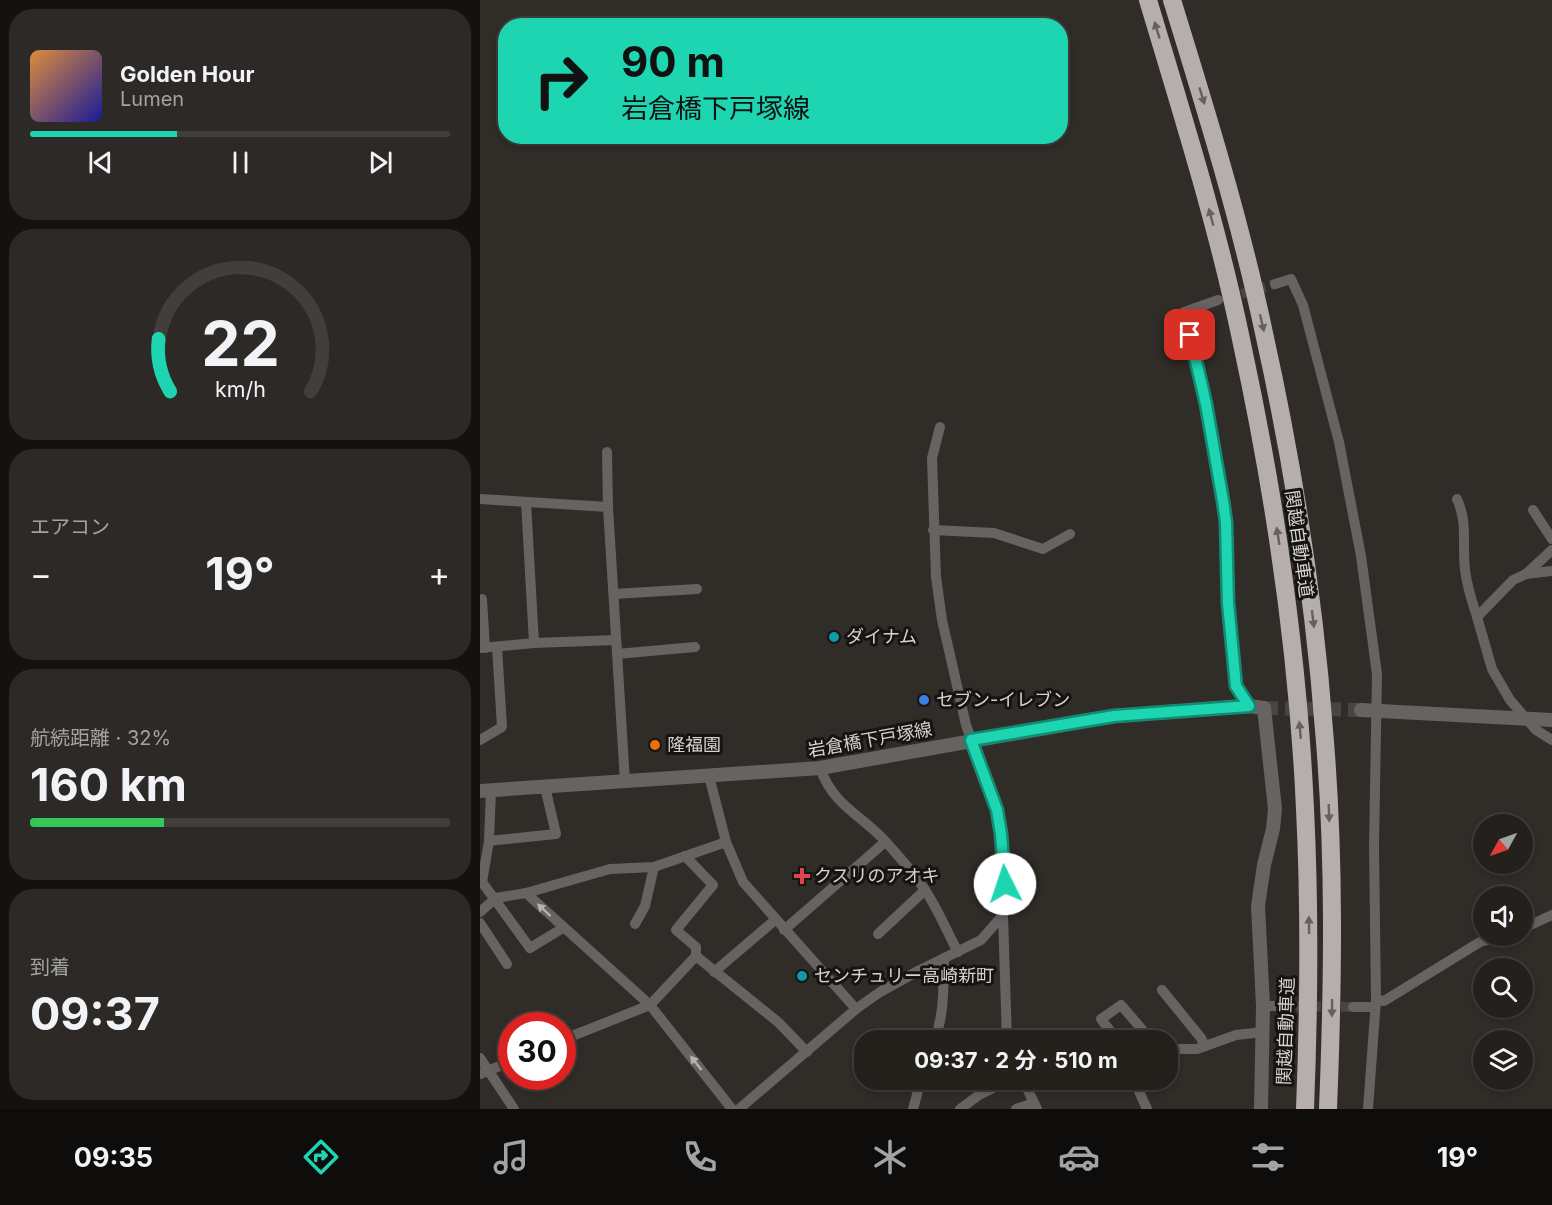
<!DOCTYPE html>
<html lang="ja">
<meta charset="utf-8">
<style>
:root{--surface:#24211d;--page:#2c2926;--text:#f1f3f6;--muted:#a3a3a4;--line:#413e3b;--accent:#1dd5b1}
body{margin:0;font-family:Inter,"Noto Sans JP",sans-serif;background:var(--page);color:var(--text);height:100vh;display:flex;flex-direction:column;font-size:22px;white-space:nowrap}
*{box-sizing:border-box;margin:0}
p{font-size:20px;color:var(--muted)}
.icon{flex:none;width:33px;height:33px;fill:none;stroke:currentColor;stroke-width:2;stroke-linecap:round;stroke-linejoin:round}
.map{position:relative;flex:1;overflow:hidden}
.drawer{display:flex;flex-direction:column;gap:9px;padding:9px;background:#141210;width:480px}
.drawer>*{flex:none}
.top-card{position:absolute;left:18px;top:18px;width:570px;height:126px;border-radius:24px;box-shadow:0 3px 9px #0003,0 0 0 2px var(--line);background:#1dd5b1;color:#111;overflow:hidden}
.needle{width:39px;rotate:230deg}
.buttons{position:absolute;left:993px;top:814px;display:grid;gap:12px}
.buttons a{display:grid;place-items:center;width:60px;height:60px;border-radius:50%;background:var(--surface);box-shadow:0 3px 9px #0003,0 0 0 2px var(--line);font-size:30px}
.speed{position:absolute;left:18px;top:1012px;display:flex;gap:12px;font-size:30px;font-weight:700;text-align:center}
.speed>*{display:grid;place-content:center;width:78px;height:78px;border-radius:50%;background:var(--surface);box-shadow:0 3px 9px #0003,0 0 0 2px var(--line);line-height:1}
.speed .limit{border:9px solid #d22;background:#fff;color:#111}
.pin{position:absolute;display:grid;place-items:center;width:51px;height:51px;color:#fff;margin:-26px;border-radius:12px;box-shadow:0 3px 9px #0006}
.me{position:absolute;width:66px;margin:-33px;rotate:356deg;stroke-linejoin:round;filter:drop-shadow(0 0 4px #0008)}
.turn{display:flex;align-items:center;gap:21px;height:126px;padding:0 24px;font-size:27px}
.turn .icon{width:78px;height:78px;stroke-width:2.5}
.turn b{display:block;font-size:42px;line-height:51px}
.big{font-size:45px;font-weight:700;line-height:1.1}
.drawer .widget{flex:1;display:flex;flex-direction:column;justify-content:center;gap:9px;min-width:0;padding:0 21px;border-radius:24px;background:var(--page)}
.drawer .dial{align-items:center;gap:0}
.dial svg{height:156px;overflow:visible;fill:none;stroke:var(--line);stroke-width:7;stroke-linecap:round;text-anchor:middle}
.dial text{fill:var(--text);stroke:none}
.song{display:flex;align-items:center;gap:18px}
.cover{width:72px;height:72px;border-radius:9px;background:linear-gradient(135deg,hsl(30 70% 55%),hsl(240 70% 35%))}
.played{height:6px;border-radius:3px;background:linear-gradient(90deg,var(--accent) 35%,var(--line) 35%)}
.keys{display:flex;justify-content:space-around;direction:ltr}
.heat{display:flex;justify-content:space-between;align-items:center;font-size:33px;direction:ltr}
.charge{height:9px;border-radius:4px;background:linear-gradient(90deg,#34c759 32%,var(--line) 0)}
.trip{position:absolute;left:374px;top:1030px;width:324px;height:60px;border-radius:24px;background:var(--surface);box-shadow:0 3px 9px #0003,0 0 0 2px var(--line);font-weight:700;line-height:60px;text-align:center}
.dock{display:flex;height:96px;justify-content:space-around;align-items:center;background:#0e0d0c;color:var(--muted)}
.dock .icon{width:42px;height:42px}
.dock .selected{color:var(--accent)}
.dock b{font-size:27px;color:var(--text)}
main{display:flex;flex:1;min-height:0}
.map>svg:first-child{display:block}
</style>
<main>
<section class="drawer">
<div class="widget">
<div class="song"><i class="cover"></i><div><b>Golden Hour</b><p>Lumen</p></div></div>
<div class="played"></div>
<div class="keys"><svg class="icon" aria-label="previous" viewBox="0 0 24 24"><path d="M18 5L8 12l10 7zM5 5v14"/></svg><svg class="icon" aria-label="pause" viewBox="0 0 24 24"><path d="M8 5v14M16 5v14"/></svg><svg class="icon" aria-label="next" viewBox="0 0 24 24"><path d="M6 5l10 7-10 7zM19 5v14"/></svg></div>
</div>
<div class="widget dial"><svg viewBox="0 0 100 80">
<path d="M14 69A42 42 0 1 1 86 69"/>
<path d="M14 69A42 42 0 0 1 8 42" stroke="#1dd5b1"/>
<text x="50" y="56" font-size="32" font-weight="700">22</text>
<text x="50" y="72" font-size="11">km/h</text>
</svg></div>
<div class="widget"><p>エアコン</p>
<div class="heat"><a>−</a><b class="big">19°</b><a>+</a></div>
</div>
<div class="widget"><p>航続距離 · 32%</p><b class="big">160 km</b><div class="charge"></div></div>
<div class="widget"><p>到着</p><b class="big">09:37</b></div>
</section>
<div class="map">
<svg width="1072" height="1109" viewBox="0 0 1072 1109">
<rect width="100%" height="100%" fill="#302c27"/>
<g fill="none" stroke-linecap="round" stroke-linejoin="round">
<g stroke="#494540" stroke-width="10" stroke-dasharray="10 5" stroke-linecap="butt">
<polyline points="747,298 795,284"/>
<polyline points="801,1006 873,1007"/>
</g>
<polyline stroke="#494540" stroke-width="14" stroke-dasharray="14 7" stroke-linecap="butt" points="784,708 881,710"/>
<g stroke="#676363" stroke-width="10">
<polyline points="795,284 811,279 823,305 859,442 881,556 897,674 894,846 896,1000 888,1109"/>
<polyline points="738,300 704,312 726,404 740,480 746,522 748,603 756,686 769,706"/>
<polyline points="127,452 128,507 145,782"/>
<polyline points="0,499 128,507"/>
<path d="M977,499C988,523 982,545 985,570C987,586 992,602 997,617"/>
<polyline points="46,502 54,643"/>
<polyline points="1053,510 1072,539"/>
<polyline points="453,530 514,533 563,549 590,534"/>
<polyline points="1072,571 1046,574 1033,580 997,617 1012,669 1030,700 1056,730 1072,740"/>
<polyline points="1046,574 1072,550"/>
<polyline points="134,594 217,589"/>
<polyline points="2,599 5,648"/>
<polyline points="0,648 54,643 136,640"/>
<polyline points="137,654 215,647"/>
<polyline points="0,740 22,727 17,647"/>
<path d="M340,768C354,807 381,814 407,843C420,858 435,874 445,890C458,909 467,932 478,952"/>
<polyline points="229,776 246,842 263,882 376,1009"/>
<polyline points="9,841 76,834 65,787"/>
<polyline points="0,882 2,882 9,841 11,790"/>
<polyline points="2,882 50,948 83,928"/>
<polyline points="46,893 170,1005 252,1109"/>
<polyline points="0,912 16,898 46,893 130,869 174,867 246,842"/>
<polyline points="523,915 527,1041"/>
<polyline points="0,923 27,964"/>
<polyline points="155,924 165,906 174,867"/>
<polyline points="1042,929 1072,915"/>
<polyline points="304,930 405,842"/>
<polyline points="398,934 445,890"/>
<polyline points="216,956 298,1022 327,1052"/>
<polyline points="234,972 295,920"/>
<polyline points="682,990 721,1038 725,1046"/>
<polyline points="896,1000 904,1001 1000,942 1023,936"/>
<polyline points="783,1006 801,1006"/>
<polyline points="873,1007 894,1007"/>
<polyline points="82,1040 170,1005 216,956 216,947 196,930 233,885 205,856"/>
<path d="M454,1041C465,1014 463,986 464,958"/>
<polyline points="638,1041 621,1019 641,1005 672,1041"/>
<polyline points="687,1049 717,1049 756,1035 783,1032"/>
<polyline points="0,1058 34,1109"/>
<polyline points="0,1074 32,1061"/>
<polyline points="543,1080 557,1109"/>
<polyline points="654,1080 667,1109"/>
<polyline points="259,1109 376,1009 400,992 438,971 501,940 523,915 525,902 525,862 517,810 486,725 462,620 456,577 452,458 460,427"/>
<polyline points="433,1109 441,1080"/>
<polyline points="480,1109 499,1095 529,1080"/>
<polyline points="536,1109 554,1103"/>
</g>
<g stroke="#676363" stroke-width="14">
<polyline points="881,710 1072,720"/>
<polyline points="0,791 340,768 634,716 769,706 784,708 795,809 793,829 784,865 778,906 783,1006 781,1109"/>
</g>
<g stroke="#b6adad" stroke-width="18">
<path d="M668,0C702,114 738,227 762,344C795,497 818,653 825,809C830,909 829,1009 825,1109"/>
<path d="M692,0C726,110 760,220 784,333C813,464 834,596 844,730C855,856 853,983 848,1109"/>
</g>
</g>
<defs><path id="oneway-solid" d="M-6-.8H1V-3.2L6.5 0L1 3.2V.8H-6Z" transform="scale(1.5)"/></defs>
<g fill="#666060">
<use href="#oneway-solid" transform="translate(677 30) rotate(-107)"/>
<use href="#oneway-solid" transform="translate(722 96) rotate(73)"/>
<use href="#oneway-solid" transform="translate(731 217) rotate(-105)"/>
<use href="#oneway-solid" transform="translate(782 323) rotate(77)"/>
<use href="#oneway-solid" transform="translate(798 536) rotate(-99)"/>
<use href="#oneway-solid" transform="translate(833 619) rotate(83)"/>
<use href="#oneway-solid" transform="translate(820 730) rotate(-95)"/>
<use href="#oneway-solid" transform="translate(849 813) rotate(88)"/>
<use href="#oneway-solid" transform="translate(829 925) rotate(-91)"/>
<use href="#oneway-solid" transform="translate(852 1008) rotate(91)"/>
</g>
<g fill="#b4b1af">
<use href="#oneway-solid" transform="translate(64 910) rotate(-137)"/>
<use href="#oneway-solid" transform="translate(216 1063) rotate(-128)"/>
</g>
<g fill="none" stroke-linecap="round" stroke-linejoin="round">
<defs>
<polyline id="route" points="525,884 521,834 517,810 491,740 634,716 769,706 756,686 748,603 746,522 743,501 726,404 710,335"/>
</defs>
<use href="#route" stroke="#138a73" stroke-width="15"/>
<use href="#route" stroke="#1dd5b1" stroke-width="10"/>
</g>
<g fill="#0f9aa8" stroke="#161412" stroke-width="2">
<circle cx="354" cy="637" r="6"/>
<circle cx="322" cy="976" r="6"/>
</g>
<circle fill="#3f7fe0" stroke="#161412" stroke-width="2" cx="444" cy="700" r="6"/>
<circle fill="#e8710a" stroke="#161412" stroke-width="2" cx="175" cy="745" r="6"/>
<path fill="#e0444e" stroke="#161412" stroke-width="2" d="M319 867h6v6h6v6h-6v6h-6v-6h-6v-6h6z"/>
<g text-anchor="middle" stroke-width="6" stroke-linejoin="round" paint-order="stroke">
<g font-size="18" fill="#d5d2cf" stroke="#161412">
<text transform="translate(819 544) rotate(82)" y="6">関越自動車道</text>
<text transform="translate(390 740) rotate(-10)" y="6">岩倉橋下戸塚線</text>
<text transform="translate(806 1031) rotate(-88)" y="6">関越自動車道</text>
</g>
<g font-size="18" fill="#d5d2cf" stroke="#161412" text-anchor="start">
<text x="366" y="643">ダイナム</text>
<text x="456" y="706">セブン-イレブン</text>
<text x="187" y="751">隆福園</text>
<text x="334" y="882">クスリのアオキ</text>
<text x="334" y="982">センチュリー高崎新町</text>
</g>
</g>
</svg>
<div class="buttons">
<a><svg class="needle" viewBox="-14 -14 28 28"><path d="M0-13l5 13h-10z" fill="#e53935"/><path d="M0 13l5-13h-10z" fill="#a3a3a4"/></svg></a>
<a><svg class="icon" aria-label="sound" viewBox="0 0 24 24"><path d="M4 9h4l5-4v14l-5-4H4zM17 9q2 3 0 6"/></svg></a>
<a><svg class="icon" aria-label="search" viewBox="0 0 24 24"><circle cx="10" cy="10" r="6"/><path d="M15 15l6 6"/></svg></a>
<a><svg class="icon" aria-label="layers" viewBox="0 0 24 24"><path d="M12 4l9 5-9 5-9-5zM3 14l9 5 9-5"/></svg></a>
</div>
<div class="speed"><div class="limit">30</div></div>
<div class="pin" style="left:710px;top:335px;background:#d93025"><svg class="icon" aria-label="arrive" viewBox="0 0 24 24"><path d="M6 21V4h12l-3 4 3 4H6"/></svg></div>
<svg class="me" style="left:525px;top:884px" viewBox="-20 -20 40 40"><circle r="19" fill="#fff"/><path d="M0-13L10 11 0 6-10 11z" fill="#1dd5b1"/></svg>
<div class="trip">09:37 · 2 分 · 510 m</div>
<div class="top-card">
<div class="turn"><svg class="icon" aria-label="right" viewBox="0 0 24 24"><path d="M7 20v-9h11M14 6l5 5-5 5"/></svg><div><b>90 m</b>岩倉橋下戸塚線</div></div>
</div>
</div>
</main>
<nav class="dock">
<b>09:35</b>
<svg class="icon selected" aria-label="directions" viewBox="0 0 24 24"><path d="M12 3l9 9-9 9-9-9zM9 14v-3h6M13 9l2 2-2 2"/></svg>
<svg class="icon" aria-label="music" viewBox="0 0 24 24"><path d="M9 18V5l10-2v13"/><circle cx="6" cy="18" r="3"/><circle cx="16" cy="16" r="3"/></svg>
<svg class="icon" aria-label="phone" viewBox="0 0 24 24"><path d="M5 4h4l2 5-3 2q2 4 5 5l2-3 5 2v4C11 20 4 13 5 4z"/></svg>
<svg class="icon" aria-label="climate" viewBox="0 0 24 24"><path d="M12 3v18M4 7l16 10M4 17L20 7"/></svg>
<svg class="icon" aria-label="car" viewBox="0 0 24 24"><path d="M5 17H2v-5l4-1 3-4h7l3 4 3 1v5h-3M9 17h6M6 11h13"/><circle cx="7" cy="17" r="2"/><circle cx="17" cy="17" r="2"/></svg>
<svg class="icon" aria-label="filters" viewBox="0 0 24 24"><path d="M4 7h16M4 17h16"/><circle cx="9" cy="7" r="2"/><circle cx="15" cy="17" r="2"/></svg>
<b>19°</b>
</nav>
